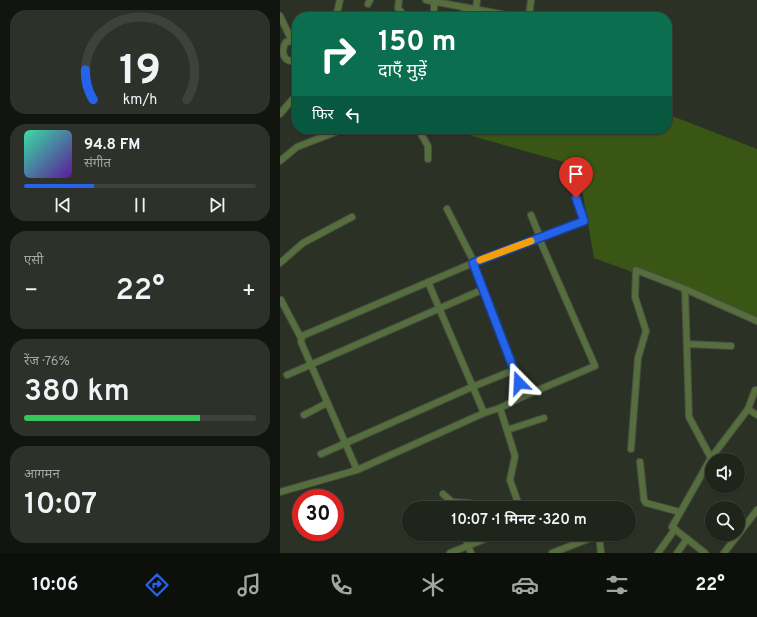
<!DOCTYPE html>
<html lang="hi">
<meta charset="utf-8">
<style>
:root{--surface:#20251c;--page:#2d3129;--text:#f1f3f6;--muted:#a2a5a3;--line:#3d423b;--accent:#2563eb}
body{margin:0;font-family:Overpass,"Noto Sans Devanagari",sans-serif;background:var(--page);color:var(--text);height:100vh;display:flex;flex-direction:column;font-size:15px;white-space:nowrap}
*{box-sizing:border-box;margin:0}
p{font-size:13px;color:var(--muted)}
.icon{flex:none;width:22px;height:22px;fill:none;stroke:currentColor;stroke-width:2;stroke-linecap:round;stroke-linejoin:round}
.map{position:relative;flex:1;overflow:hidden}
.panel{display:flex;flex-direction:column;gap:10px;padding:10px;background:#12140f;width:280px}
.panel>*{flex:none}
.top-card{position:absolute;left:12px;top:12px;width:380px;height:122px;border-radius:16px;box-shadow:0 1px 3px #0004,0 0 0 1px var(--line);background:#0b6e4f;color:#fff;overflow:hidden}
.controls{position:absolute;left:425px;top:453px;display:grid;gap:8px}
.controls a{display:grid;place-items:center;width:40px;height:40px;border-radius:50%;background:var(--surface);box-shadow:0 1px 3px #0004,0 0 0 1px var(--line);font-size:20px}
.speed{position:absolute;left:12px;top:489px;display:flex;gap:8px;font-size:20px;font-weight:700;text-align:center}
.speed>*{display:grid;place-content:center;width:52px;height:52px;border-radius:50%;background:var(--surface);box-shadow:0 1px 3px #0004,0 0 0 1px var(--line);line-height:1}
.speed .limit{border:6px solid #d22;background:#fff;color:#111}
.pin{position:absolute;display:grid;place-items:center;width:34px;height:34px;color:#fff;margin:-41px -17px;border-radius:50% 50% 50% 0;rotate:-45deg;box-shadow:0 0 4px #0007}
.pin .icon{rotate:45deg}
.me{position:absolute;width:44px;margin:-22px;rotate:339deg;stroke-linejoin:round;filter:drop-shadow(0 0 3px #0008)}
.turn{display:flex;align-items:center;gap:14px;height:84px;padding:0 20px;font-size:18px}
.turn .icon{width:52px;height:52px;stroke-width:2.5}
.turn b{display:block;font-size:28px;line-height:34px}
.then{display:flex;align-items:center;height:38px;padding:0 20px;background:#0003;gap:8px;font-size:15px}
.big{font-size:30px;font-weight:600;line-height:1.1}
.panel .card{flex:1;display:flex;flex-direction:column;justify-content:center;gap:6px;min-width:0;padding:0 14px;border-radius:16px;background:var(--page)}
.panel .dial{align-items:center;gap:0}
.dial svg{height:104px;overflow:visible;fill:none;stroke:var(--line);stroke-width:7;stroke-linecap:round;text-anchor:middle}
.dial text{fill:var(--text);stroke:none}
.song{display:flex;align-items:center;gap:12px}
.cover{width:48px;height:48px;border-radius:6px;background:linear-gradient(135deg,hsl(160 70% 55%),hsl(270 70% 35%))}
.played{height:4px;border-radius:2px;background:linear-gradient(90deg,var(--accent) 30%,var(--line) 30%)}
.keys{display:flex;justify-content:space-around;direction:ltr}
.heat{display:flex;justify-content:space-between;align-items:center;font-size:22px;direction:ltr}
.charge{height:6px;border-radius:3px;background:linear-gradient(90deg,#34c759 76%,var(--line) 0)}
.trip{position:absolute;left:122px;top:501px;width:234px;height:40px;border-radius:20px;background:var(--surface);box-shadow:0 1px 3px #0004,0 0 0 1px var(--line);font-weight:600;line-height:40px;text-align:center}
.tab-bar{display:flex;height:64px;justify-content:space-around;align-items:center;background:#0d0f0b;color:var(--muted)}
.tab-bar .icon{width:28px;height:28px}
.tab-bar .on{color:var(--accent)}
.tab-bar b{font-size:18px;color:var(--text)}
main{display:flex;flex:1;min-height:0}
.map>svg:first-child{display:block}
</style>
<main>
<section class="panel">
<div class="card dial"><svg viewBox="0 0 100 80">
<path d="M14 69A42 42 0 1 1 86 69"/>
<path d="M14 69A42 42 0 0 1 8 46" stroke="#2563eb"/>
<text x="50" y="56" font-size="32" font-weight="700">19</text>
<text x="50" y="72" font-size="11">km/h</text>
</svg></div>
<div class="card">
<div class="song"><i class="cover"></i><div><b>94.8 FM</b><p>संगीत</p></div></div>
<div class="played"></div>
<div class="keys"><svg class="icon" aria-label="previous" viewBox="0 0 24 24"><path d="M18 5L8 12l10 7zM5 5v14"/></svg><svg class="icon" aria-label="pause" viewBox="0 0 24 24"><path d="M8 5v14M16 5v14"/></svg><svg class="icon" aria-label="next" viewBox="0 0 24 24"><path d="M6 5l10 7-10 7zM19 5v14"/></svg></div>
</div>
<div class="card"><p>एसी</p>
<div class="heat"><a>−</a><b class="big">22°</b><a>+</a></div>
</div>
<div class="card"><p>रेंज · 76%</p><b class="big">380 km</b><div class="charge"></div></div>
<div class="card"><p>आगमन</p><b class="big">10:07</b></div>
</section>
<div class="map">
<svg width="477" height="553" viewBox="0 0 477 553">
<rect width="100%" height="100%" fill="#2b3125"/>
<polygon fill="#3a5614" points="387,114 477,149 477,318 314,258 298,166 192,136 177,129 387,129"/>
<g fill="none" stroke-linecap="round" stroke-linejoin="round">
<defs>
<g id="minor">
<polyline points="119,0 118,8 125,17"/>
<polyline points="146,0 237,17"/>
<polyline points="154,2 154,17"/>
<polyline points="88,4 90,0"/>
<polyline points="184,7 186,17"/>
<polyline points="196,9 197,0"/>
<polyline points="0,16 12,41"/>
<polyline points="56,17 60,0"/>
<polyline points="249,17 251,0"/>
<path d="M17,43L12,41L6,42C0,51 4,66 17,59"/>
<polyline points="0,114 17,94"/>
<polyline points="138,129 148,146 148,159"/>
<polyline points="0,161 17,147 63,129"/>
<polyline points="167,209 194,262"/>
<polyline points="251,215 260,237"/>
<polyline points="0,263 23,243 72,217"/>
<polyline points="193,263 244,396"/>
<polyline points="148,282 204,413"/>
<polyline points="405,289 409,417 431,458"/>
<polyline points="1,300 21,338"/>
<polyline points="407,344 451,346"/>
<polyline points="7,375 204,289"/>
<polyline points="220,408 235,456 230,480 240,508"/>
<polyline points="468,409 475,390 477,390"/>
<polyline points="24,415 47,403"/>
<polyline points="227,430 264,418"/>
<polyline points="351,449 358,358 366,331 355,297 356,270 405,289 477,321"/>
<polyline points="41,454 192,387 234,370"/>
<polyline points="360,462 364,500 366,503 400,512"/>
<polyline points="77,470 21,342 22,336 193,263 304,221 296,198"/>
<polyline points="0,492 77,470 204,413 220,408 244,396 315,366 259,238"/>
<polyline points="163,494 172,502 174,508"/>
<polyline points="172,502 189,503 197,508"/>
<polyline points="184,534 191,553"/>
<polyline points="319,535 321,553"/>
<polyline points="188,546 195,534"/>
<polyline points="170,553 217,534"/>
<polyline points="272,553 321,534"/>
<polyline points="378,553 395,529"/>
<polyline points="397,553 407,539"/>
<polyline points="425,553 392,527 431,458 468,409 477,415"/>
<polyline points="444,553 477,510"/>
</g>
</defs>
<use href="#minor" stroke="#474d42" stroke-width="8"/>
<use href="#minor" stroke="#566d3e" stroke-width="6"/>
</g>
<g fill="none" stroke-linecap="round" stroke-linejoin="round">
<defs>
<polyline id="route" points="239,383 193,263 304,221 296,198"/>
</defs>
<use href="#route" stroke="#184099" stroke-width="10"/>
<use href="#route" stroke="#2563eb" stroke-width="7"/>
<polyline stroke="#f59e0b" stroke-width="7" points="200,260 251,241"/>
</g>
</svg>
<div class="controls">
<a><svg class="icon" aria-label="sound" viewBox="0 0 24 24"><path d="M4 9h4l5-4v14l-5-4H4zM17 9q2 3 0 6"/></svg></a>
<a><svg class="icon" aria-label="search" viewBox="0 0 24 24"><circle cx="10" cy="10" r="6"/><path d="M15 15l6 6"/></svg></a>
</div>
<div class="speed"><div class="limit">30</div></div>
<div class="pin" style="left:296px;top:198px;background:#d93025"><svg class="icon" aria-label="arrive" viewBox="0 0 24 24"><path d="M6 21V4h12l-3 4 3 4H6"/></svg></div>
<svg class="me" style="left:239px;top:383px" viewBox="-20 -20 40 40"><path d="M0-17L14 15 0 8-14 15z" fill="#2563eb" stroke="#fff" stroke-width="4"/></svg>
<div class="trip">10:07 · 1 मिनट · 320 m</div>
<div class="top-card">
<div class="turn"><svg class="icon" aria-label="right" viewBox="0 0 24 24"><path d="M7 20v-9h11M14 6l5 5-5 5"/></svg><div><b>150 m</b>दाएँ मुड़ें</div></div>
<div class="then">फिर<svg class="icon" aria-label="left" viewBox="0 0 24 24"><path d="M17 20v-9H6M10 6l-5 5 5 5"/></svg></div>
</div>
</div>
</main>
<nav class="tab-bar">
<b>10:06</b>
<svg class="icon on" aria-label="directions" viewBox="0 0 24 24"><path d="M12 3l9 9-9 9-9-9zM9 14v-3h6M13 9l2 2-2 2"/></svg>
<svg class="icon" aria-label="music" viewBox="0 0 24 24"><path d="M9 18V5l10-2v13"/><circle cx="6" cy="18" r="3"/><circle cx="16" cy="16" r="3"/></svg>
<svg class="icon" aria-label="phone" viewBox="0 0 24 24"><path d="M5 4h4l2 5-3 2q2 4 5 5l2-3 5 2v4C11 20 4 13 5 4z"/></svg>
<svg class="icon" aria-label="climate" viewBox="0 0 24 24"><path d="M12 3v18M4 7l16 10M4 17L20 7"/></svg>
<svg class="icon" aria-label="car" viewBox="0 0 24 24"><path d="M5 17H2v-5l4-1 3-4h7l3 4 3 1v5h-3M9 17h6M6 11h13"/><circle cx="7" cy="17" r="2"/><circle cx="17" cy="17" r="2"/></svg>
<svg class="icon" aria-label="filters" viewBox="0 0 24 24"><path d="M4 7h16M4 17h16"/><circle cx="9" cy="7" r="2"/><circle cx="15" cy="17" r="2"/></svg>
<b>22°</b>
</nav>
